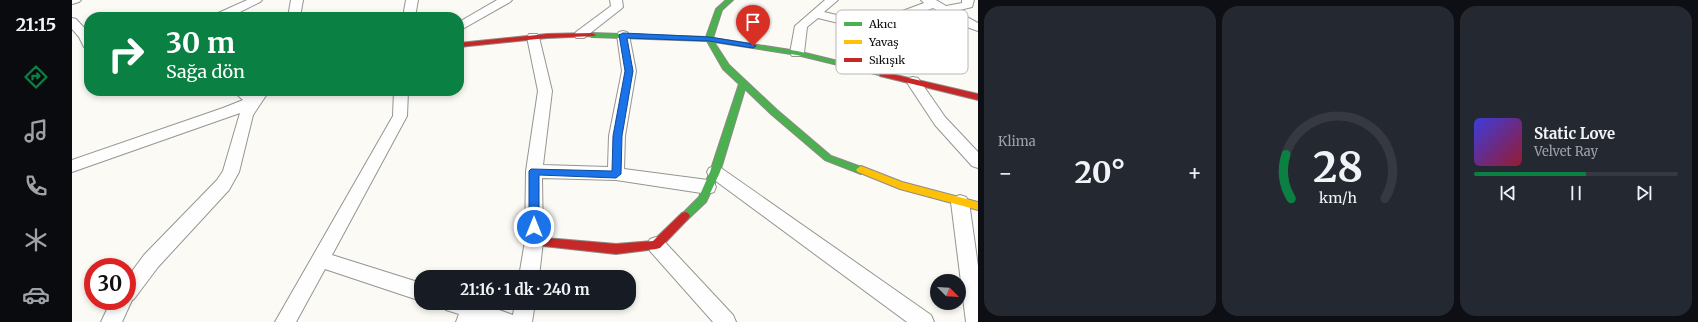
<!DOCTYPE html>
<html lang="tr">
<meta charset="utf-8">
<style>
:root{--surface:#171b24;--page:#242831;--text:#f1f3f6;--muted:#9ea1a6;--line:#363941;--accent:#0b8043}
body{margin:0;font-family:Merriweather,serif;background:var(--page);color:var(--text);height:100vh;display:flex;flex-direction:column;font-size:15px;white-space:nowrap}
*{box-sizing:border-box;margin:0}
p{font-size:13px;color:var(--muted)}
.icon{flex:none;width:22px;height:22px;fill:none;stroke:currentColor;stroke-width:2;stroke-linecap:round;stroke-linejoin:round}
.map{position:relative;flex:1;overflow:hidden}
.side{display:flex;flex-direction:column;gap:6px;padding:6px;background:#0d0f14;width:720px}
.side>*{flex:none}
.guide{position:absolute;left:12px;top:12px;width:380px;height:84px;border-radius:16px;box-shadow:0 2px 6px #0003;background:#0b8043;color:#fff;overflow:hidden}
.needle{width:26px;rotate:114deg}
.buttons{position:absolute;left:858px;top:274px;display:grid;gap:8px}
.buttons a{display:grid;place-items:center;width:36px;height:36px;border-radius:50%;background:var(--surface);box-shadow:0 2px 6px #0003;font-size:20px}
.speed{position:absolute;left:12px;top:258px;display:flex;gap:8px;font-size:20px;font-weight:700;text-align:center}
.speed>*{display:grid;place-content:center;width:52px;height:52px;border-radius:50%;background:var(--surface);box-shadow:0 2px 6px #0003;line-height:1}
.speed .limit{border:6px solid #d22;background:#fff;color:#111}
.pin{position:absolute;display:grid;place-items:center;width:34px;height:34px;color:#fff;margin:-41px -17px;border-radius:50% 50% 50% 0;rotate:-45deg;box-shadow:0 0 4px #0007}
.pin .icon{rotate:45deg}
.me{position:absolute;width:44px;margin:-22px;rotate:0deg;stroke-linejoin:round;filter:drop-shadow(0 0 3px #0008)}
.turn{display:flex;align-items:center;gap:14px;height:84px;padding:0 16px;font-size:18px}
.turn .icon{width:52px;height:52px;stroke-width:2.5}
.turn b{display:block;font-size:28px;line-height:34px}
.big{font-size:30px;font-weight:700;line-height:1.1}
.side .card{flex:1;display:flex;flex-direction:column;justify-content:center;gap:6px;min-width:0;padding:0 14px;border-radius:16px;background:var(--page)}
.side .dial{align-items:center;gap:0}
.dial svg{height:104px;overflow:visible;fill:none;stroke:var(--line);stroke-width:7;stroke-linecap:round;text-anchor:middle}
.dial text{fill:var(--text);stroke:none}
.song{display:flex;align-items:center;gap:12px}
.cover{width:48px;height:48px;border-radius:6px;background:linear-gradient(135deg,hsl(240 70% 55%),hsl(350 70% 35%))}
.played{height:4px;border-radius:2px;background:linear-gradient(90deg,var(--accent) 55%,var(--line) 55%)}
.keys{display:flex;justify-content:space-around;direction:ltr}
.heat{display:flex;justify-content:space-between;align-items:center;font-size:22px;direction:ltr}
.side .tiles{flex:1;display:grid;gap:6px;grid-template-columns:repeat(3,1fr)}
.trip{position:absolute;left:342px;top:270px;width:222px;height:40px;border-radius:16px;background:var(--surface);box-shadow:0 2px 6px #0003;font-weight:700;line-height:40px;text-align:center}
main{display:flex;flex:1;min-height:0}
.tabs{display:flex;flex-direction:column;width:72px;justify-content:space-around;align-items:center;background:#090b0e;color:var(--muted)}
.tabs .icon{width:28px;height:28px}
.tabs .current{color:var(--accent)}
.tabs b{font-size:18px;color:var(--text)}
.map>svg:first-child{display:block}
</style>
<main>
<nav class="tabs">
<b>21:15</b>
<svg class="icon current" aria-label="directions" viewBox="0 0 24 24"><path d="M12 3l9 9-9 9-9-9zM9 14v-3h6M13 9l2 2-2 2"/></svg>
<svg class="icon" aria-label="music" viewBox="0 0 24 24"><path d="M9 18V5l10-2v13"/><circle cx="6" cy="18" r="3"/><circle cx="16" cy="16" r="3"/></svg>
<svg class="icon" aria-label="phone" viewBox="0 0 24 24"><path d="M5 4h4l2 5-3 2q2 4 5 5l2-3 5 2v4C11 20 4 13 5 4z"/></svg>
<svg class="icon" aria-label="climate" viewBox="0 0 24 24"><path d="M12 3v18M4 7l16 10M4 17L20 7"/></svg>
<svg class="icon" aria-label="car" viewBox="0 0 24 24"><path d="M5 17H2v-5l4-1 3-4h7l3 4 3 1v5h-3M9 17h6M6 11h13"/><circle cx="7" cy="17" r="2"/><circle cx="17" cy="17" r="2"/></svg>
</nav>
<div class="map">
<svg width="906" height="322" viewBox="0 0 906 322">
<rect width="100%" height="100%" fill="#fbfaf5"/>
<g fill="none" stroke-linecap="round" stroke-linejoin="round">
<defs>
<g id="street">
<polygon points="0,0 9,0 7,2 0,4"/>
<polygon points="175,0 190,0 188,2 158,17 142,17 144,14"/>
<polygon points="219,0 231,0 228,17 216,17"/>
<polygon points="334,0 346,0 343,17 331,17"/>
<polygon points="425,0 440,0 438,2 387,31 387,22"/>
<polygon points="538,0 550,0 551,7 549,9 512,38 504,38 502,35 504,32 539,6"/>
<polygon points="753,0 766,0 752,12 798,23 852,3 849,0 864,0 874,6 890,3 890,0 902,0 900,7 884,11 906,23 906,31 892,26 861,8 799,31 746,18 735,27 732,53 730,56 720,56 718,53 723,26"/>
<polygon points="0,18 4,19 17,33 17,48 12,47 7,37 0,29"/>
<polygon points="551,31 555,32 557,35 564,71 553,136 552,169 636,180 642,182 644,187 642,192 636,194 544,180 470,178 471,241 467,277 447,277 453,241 454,171 466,91 455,37 457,34 465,34 467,37 480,91 471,165 536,167 537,136 550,71 545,35 547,32"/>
<polygon points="841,77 846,78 873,117 906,152 906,168 900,166 863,125 834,81 836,78"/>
<polygon points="161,91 178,91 181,93 182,91 197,91 181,115 167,172 157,190 86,267 62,299 60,300 50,322 29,322 39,301 55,301 55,278 72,255 145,180 151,171 168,113 0,172 0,160 151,108 171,100"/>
<polygon points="322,91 336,91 335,116 260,255 349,283 349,301 253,269 224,322 203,322 321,116"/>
<polygon points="643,166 649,168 859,315 862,322 835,322 637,176 635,172 637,168"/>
<polygon points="888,195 894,197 897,202 906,266 906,322 894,322 879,202 882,197"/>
<polygon points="584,237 590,239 661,315 664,322 641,322 578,251 575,245 578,239"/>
<polygon points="371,303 408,303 441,315 443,303 463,303 460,322 384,322 387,314 374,310"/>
</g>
<polygon id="fast" points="654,0 661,0 650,10 641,38 725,51 811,72 815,74 811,76 725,55 642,42 657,65 705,110 759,156 792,168 794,170 792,172 789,174 753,160 699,114 673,89 648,172 634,202 616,219 613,220 610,219 608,216 627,197 638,172 667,84 651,69 635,41 520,37 516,35 520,33 634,37 644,9"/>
<polygon id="slow" points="789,166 830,182 906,202 906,210 828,189 786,172 784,170 786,168"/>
<g id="jam">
<polygon points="520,33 524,35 522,36 475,38 387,47 387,43 475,34"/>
<polygon points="808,72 811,72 906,94 906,100 808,76"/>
<polygon points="613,212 616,213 618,216 616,219 588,248 584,249 544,254 462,245 458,244 457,241 458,238 462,237 544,244 581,241 610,213"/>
</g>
</defs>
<use href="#street" stroke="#959593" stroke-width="2"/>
<use href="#fast" stroke="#8c8b89" stroke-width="2"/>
<use href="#slow" stroke="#8c8b89" stroke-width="2"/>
<use href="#jam" stroke="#8c8b89" stroke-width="2"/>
<use href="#street" fill="#fefefe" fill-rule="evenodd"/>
<use href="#fast" fill="#4caf50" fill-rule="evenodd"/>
<use href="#slow" fill="#ffc107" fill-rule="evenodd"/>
<use href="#jam" fill="#c62828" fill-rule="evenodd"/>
</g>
<polygon fill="#1a73e8" stroke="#114b97" points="551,33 637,37 681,44 684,46 681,48 637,41 555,38 561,71 550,136 549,174 544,178 467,175 467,227 466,230 462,231 459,230 457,227 457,171 459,169 540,171 541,136 553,71 547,35"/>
<rect x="764" y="10" width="132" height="64" rx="6" fill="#fff" stroke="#b7b7b7" stroke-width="1"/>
<rect x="772" y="22" width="18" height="4" fill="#4caf50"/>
<rect x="772" y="40" width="18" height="4" fill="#ffc107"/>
<rect x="772" y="58" width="18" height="4" fill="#c62828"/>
<g font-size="11" fill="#0f0f0f">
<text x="797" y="28">Akıcı</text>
<text x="797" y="46">Yavaş</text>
<text x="797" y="64">Sıkışık</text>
</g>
</svg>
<div class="buttons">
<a><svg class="needle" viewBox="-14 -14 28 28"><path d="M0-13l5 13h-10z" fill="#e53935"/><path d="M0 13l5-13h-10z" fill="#9ea1a6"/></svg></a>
</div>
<div class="speed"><div class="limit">30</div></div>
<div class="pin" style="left:681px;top:46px;background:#d93025"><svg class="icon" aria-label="arrive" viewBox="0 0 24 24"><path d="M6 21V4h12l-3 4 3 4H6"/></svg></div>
<svg class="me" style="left:462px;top:227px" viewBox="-20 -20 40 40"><circle r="17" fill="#1a73e8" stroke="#fff" stroke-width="3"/><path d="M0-11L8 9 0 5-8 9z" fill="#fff"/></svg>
<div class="trip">21:16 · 1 dk · 240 m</div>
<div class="guide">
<div class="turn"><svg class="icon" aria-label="right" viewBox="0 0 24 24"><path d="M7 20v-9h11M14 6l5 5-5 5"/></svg><div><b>30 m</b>Sağa dön</div></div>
</div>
</div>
<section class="side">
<div class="tiles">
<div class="card"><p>Klima</p>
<div class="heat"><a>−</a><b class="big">20°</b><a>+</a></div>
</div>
<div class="card dial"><svg viewBox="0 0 100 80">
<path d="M14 69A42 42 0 1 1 86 69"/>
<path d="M14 69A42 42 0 0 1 10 35" stroke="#0b8043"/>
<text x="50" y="56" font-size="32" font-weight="700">28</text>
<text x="50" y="72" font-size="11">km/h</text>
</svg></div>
<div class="card">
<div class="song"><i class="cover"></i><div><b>Static Love</b><p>Velvet Ray</p></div></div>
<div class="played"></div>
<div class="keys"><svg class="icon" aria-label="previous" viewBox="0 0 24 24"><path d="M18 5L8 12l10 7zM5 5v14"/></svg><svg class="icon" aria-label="pause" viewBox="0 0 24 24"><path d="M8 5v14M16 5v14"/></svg><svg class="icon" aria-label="next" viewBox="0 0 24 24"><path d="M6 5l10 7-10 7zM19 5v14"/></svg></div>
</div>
</div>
</section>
</main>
